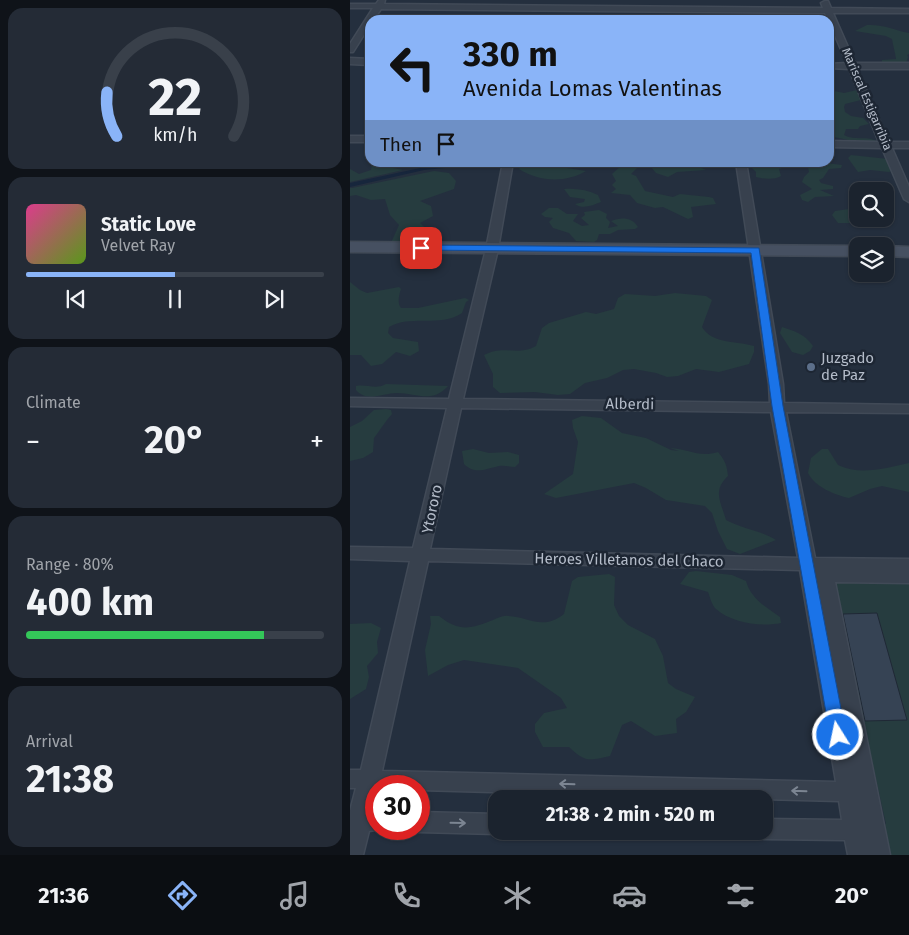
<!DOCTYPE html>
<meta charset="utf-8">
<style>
:root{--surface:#1b232e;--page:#242b36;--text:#f1f3f6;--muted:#a0a4aa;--line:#39404a;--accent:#8ab4f8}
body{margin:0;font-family:"Fira Sans",sans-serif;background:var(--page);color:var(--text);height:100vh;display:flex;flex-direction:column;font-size:19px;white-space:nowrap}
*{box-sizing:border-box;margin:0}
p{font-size:16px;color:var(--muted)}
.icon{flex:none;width:28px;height:28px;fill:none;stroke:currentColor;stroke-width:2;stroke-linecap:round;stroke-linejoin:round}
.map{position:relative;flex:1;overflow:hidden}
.side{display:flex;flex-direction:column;gap:8px;padding:8px;background:#0f1319;width:350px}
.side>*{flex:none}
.hud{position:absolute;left:15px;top:15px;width:469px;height:152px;border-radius:15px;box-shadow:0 1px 4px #0004,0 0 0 1px var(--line);background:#8ab4f8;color:#111;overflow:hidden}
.controls{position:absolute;left:499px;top:182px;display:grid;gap:10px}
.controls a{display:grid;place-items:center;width:45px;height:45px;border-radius:10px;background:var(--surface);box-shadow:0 1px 4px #0004,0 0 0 1px var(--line);font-size:25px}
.speed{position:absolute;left:15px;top:775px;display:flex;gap:10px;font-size:25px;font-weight:700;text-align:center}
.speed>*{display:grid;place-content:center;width:65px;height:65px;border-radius:50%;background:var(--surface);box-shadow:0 1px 4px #0004,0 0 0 1px var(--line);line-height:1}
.speed .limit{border:8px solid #d22;background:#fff;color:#111}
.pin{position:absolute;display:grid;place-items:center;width:42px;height:42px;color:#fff;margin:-21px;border-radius:10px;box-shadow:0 2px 8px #0006}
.me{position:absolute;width:55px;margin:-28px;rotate:350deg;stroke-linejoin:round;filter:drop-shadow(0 0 4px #0008)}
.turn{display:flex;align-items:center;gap:18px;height:105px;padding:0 15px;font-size:22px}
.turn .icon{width:65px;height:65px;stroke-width:2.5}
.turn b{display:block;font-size:35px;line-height:42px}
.then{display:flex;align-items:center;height:48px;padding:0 15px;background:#0003;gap:10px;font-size:19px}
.big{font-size:38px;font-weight:700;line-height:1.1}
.side .tile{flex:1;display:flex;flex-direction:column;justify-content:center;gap:8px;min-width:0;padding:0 18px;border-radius:15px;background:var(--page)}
.side .dial{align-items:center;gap:0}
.dial svg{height:130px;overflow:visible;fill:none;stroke:var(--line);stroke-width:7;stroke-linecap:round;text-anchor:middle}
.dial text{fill:var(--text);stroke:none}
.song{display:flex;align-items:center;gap:15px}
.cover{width:60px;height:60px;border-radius:8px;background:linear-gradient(135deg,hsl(330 70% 55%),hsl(90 70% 35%))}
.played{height:5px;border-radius:2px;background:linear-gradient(90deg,var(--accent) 50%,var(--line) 50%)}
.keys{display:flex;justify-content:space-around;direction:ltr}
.heat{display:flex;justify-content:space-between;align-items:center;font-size:28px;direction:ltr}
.charge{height:8px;border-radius:4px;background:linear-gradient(90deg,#34c759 80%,var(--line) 0)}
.trip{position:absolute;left:138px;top:790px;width:285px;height:50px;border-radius:15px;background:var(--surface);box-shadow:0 1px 4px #0004,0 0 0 1px var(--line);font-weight:700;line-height:50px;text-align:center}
.tabs{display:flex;height:80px;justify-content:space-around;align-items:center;background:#0b0e12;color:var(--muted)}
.tabs .icon{width:35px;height:35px}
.tabs .current{color:var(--accent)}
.tabs b{font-size:22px;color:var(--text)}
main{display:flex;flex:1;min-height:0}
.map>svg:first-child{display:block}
</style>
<main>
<section class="side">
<div class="tile dial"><svg viewBox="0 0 100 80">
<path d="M14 69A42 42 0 1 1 86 69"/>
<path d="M14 69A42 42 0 0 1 8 42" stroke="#8ab4f8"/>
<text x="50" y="56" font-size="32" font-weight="700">22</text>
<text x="50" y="72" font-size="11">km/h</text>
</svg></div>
<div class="tile">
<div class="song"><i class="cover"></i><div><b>Static Love</b><p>Velvet Ray</p></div></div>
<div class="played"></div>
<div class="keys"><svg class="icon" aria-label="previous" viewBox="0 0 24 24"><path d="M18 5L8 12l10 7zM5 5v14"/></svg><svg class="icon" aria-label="pause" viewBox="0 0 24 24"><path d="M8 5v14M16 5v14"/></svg><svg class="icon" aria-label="next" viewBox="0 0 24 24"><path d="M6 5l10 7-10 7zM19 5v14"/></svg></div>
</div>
<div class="tile"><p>Climate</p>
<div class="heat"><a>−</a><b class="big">20°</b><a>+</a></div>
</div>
<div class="tile"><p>Range · 80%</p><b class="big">400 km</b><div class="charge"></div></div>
<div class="tile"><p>Arrival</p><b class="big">21:38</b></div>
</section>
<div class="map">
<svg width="559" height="855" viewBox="0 0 559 855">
<rect width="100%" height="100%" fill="#242f3e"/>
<g fill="#263c3f">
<path d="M517,25C533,24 544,30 559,33V54L557,55L558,57L556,63H532V60L546,59C545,52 543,45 542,39L536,36L505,31Z"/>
<path d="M479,90L494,93L507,90L511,100L495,104L494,107L495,112L501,116L513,118L519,124L510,126L508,129H496L494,135C504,141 518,135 528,142H508L479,136L481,124L479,120Z"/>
<polygon points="501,155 538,159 543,170 539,172 520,170 508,172 498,158"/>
<polygon points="338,162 356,170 327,172 318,177 306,173 301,167 308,163"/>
<polygon points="34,163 43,168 53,170 0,182 0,169 9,174 21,170 22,163"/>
<path d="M185,163L193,165L211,164L217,168L236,171C216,183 189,182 169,169L174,163Z"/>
<path d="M397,163H427L435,167L429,169L431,176C425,180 413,179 406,177V172Z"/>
<polygon points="457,163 476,163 492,165 491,168 479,169 473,178 469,180 471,183 483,186 483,189 470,190 484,196 465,197 458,202 452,200 450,195 462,189 452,182 454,177 459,172"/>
<polygon points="283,165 289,166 281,174 286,176 295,191 323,197 330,194 359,197 363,198 366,204 341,207 343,217 338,219 313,207 305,208 287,203 280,195 261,193 266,189 262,185 266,181 262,174 271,166"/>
<polygon points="84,171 99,173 106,181 104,189 70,201 81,206 83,216 70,223 85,237 77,243 41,243 49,225 40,215 35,199 21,200 6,195 0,196 0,188 2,188"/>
<path d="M214,189C226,188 238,190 248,195L251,202C243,205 233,210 225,204L234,202L235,199L220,197Z"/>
<path d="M199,208H208L217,214H228L223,221L232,226L239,225L231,218L235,215L234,212L249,210L257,214L256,218L260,222L258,228L268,226L261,221C271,217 282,217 288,227L285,229L268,230L260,234H249L247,240L244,242L226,241L219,233L203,228L199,222L203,218L195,217L191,214Z"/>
<polygon points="499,209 503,210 502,214 511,223 488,223 482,215 485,211"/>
<path d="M0,282L10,290L17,293L49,287L51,289C49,295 47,303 51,308H68L115,298L119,300L116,302L112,313C89,328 62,314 39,327L38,333L43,338L68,342L69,351L60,356L46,352L32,364L21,366L11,355H0Z"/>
<path d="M325,293L356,296L362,300L352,327C362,344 387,341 404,346V352L399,364L369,372L346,369L328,376L317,377L306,373L284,369L273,370L257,378L235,383L220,394L208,395L185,392L150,393L143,387V374L134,355C155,344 166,357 186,346L192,328L199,323L236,312L246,314L264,309L268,298L275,294L305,296Z"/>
<path d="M432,327C444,331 455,334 463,346L460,351L453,355L442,352L430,333Z"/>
<path d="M36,384L98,386C82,404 66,393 47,393C33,393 17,403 6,390V386C17,384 26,390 36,384Z"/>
<path d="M36,409L41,410L42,414C34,423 31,429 24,438L23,452L13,458L0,461V427L12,421L24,410Z"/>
<path d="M232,416L251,418L272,433L296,438L321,450L329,451L320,448C339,449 349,458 368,452C375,460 377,466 378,476C362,491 371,502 376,520C392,529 410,530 426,540L390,554L377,549L368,531L362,513L355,506L316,500L296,488L284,483L206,498L194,494L223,474L228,442L223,428L222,420Z"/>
<path d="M123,449L139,453L158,452L169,455V463L165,467C160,467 154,465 149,466C135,469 125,475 114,464L112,451Z"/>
<path d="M472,449H478L488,465C510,476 536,468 559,463V492L532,486L520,489L499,498C485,495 465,487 458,473L461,458Z"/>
<path d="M346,571L382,575L396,581C401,599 416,607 430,617L431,623C412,627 381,623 366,609C362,606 360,597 358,592L330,584L339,572Z"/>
<polygon points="480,573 559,574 559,855 536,855 532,825 536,824"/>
<path d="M259,574L265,577L264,605L269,616L278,625L305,639L313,656L318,683L326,689L345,697L336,712L326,719L327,733L305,736L281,721L272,725L260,756C238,761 235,762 219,747H193L185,732V724L194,713L217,708L211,698L168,668L114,660L98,665L78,676L75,650L81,624L80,616H89C109,632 121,629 143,620C148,618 153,615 158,616C180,617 192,631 214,614L222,581L228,577Z"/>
<polygon points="21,623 31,628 27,642 28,653 17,666 19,677 16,689 0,699 0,624"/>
</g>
<polygon fill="#17263c" points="122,162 146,163 74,170 0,187 0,183 75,167"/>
<polygon fill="#364354" stroke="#1f2835" points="527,613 557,720 515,721 493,614"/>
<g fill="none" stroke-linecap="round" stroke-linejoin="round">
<defs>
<g id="street">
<polygon points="29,0 35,0 34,4 473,8 471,3 475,1 478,1 481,8 559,9 559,13 483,13 505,63 559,63 559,69 507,69 539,142 559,142 559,148 542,148 559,187 559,202 554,199 532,148 479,147 479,141 529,142 499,69 479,68 479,64 497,63 475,13 31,9 23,20 20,20 20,25 3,52 0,52 0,44 23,8 0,8 0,4 26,4"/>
<polygon points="0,58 20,59 20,65 0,64"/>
<rect x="0" y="136" width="20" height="6"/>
<path d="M153,162H163L148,249L113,399L420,403L419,384L386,162H396L433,384L434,403L559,405V413L436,412L465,558L559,559V583L485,582L540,855H498L495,840L414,839L406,836L404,831H414V819L492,820L489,801L69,790V786H26L23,811H26V829H32L19,831L13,855H0V811L6,788H0V770H11L60,561L0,559V547L63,548L97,408L0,406V398L99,399L136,249ZM111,408L421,412L448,558L80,549ZM78,561L450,570L486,782L32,771Z"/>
<polygon points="69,812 146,814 146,831 153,831 146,834 69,832 61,829 69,829"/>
</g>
<g id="secondary">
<polygon points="0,242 508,246 509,246 508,246 508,256 0,252"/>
<polygon points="534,246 535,246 559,247 559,257 535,256"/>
</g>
</defs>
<use href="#street" stroke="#414a57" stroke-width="3"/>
<use href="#secondary" stroke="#414a57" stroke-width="3"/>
<use href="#street" fill="#38414e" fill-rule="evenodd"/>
<use href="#secondary" fill="#465061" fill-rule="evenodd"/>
</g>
<defs><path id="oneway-shaft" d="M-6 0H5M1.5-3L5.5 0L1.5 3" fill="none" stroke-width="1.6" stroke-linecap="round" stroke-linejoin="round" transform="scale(1.25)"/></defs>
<g stroke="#7c8592">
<use href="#oneway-shaft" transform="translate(217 784) rotate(-178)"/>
<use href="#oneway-shaft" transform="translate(449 791) rotate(-178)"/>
<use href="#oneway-shaft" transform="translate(108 823) rotate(1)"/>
</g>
<polygon fill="#1a73e8" stroke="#114b97" points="71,245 409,248 433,406 496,735 493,740 488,742 483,740 480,735 422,406 401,253 68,250 67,248"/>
<circle fill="#5c6f8a" stroke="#1d2633" stroke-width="2" cx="461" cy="367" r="5"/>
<g text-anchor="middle" stroke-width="5" stroke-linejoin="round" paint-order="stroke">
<g font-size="12" fill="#b4bcc9" stroke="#1d2633">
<text transform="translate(517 99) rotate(67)" y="4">Mariscal Estigarribia</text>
</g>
<g font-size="15" fill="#b4bcc9" stroke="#1d2633" text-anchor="start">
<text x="471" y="363">Juzgado<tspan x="471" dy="17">de Paz</tspan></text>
</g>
<g font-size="15" fill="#b4bcc9" stroke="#1d2633">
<text transform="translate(280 404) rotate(1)" y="5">Alberdi</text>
<text transform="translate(82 509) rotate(-78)" y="5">Ytororo</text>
<text transform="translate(279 560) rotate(1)" y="5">Heroes Villetanos del Chaco</text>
</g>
</g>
</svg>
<div class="controls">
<a><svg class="icon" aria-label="search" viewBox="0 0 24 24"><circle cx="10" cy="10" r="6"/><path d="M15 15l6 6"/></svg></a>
<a><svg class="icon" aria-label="layers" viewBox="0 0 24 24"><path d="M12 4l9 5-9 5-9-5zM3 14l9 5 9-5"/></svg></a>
</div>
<div class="speed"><div class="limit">30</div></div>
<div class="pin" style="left:71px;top:248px;background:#d93025"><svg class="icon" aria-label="arrive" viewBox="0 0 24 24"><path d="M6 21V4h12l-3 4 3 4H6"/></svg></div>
<svg class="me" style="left:488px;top:735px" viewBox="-20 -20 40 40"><circle r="17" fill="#1a73e8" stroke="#fff" stroke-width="3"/><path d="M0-11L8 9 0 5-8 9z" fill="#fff"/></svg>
<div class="trip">21:38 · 2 min · 520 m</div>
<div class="hud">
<div class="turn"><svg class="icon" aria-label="left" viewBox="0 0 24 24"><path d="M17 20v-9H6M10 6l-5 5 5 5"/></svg><div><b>330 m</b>Avenida Lomas Valentinas</div></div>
<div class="then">Then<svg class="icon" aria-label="arrive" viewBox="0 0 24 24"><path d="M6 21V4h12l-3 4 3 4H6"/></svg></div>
</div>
</div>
</main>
<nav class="tabs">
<b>21:36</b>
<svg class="icon current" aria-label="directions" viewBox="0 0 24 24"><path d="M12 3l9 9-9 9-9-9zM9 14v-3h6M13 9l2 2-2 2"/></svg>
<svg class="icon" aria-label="music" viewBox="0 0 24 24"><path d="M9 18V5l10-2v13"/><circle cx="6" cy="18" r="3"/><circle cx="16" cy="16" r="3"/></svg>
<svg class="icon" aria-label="phone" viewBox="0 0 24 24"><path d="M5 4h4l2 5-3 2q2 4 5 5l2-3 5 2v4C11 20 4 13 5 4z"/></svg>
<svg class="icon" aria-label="climate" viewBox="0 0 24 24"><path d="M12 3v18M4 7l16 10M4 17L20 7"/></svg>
<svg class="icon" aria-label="car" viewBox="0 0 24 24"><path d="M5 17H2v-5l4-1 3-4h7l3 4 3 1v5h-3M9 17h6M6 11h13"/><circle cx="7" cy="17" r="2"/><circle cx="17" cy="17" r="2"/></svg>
<svg class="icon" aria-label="filters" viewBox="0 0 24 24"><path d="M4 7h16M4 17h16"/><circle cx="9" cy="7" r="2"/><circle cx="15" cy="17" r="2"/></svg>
<b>20°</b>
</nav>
